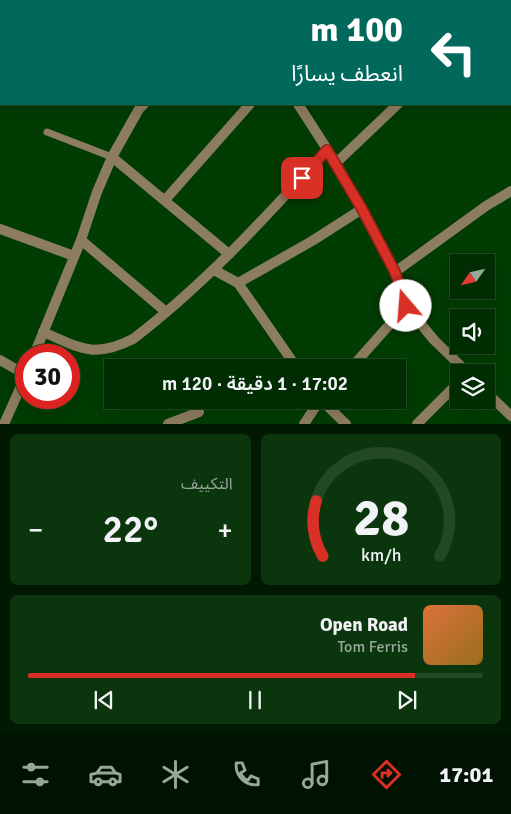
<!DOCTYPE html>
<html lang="ar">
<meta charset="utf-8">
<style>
:root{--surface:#012d02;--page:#0b350c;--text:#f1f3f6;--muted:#96a899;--line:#234924;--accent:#d93025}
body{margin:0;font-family:Signika,"Noto Sans Arabic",sans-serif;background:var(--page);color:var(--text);direction:rtl;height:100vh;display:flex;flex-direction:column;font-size:19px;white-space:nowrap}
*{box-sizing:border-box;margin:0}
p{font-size:16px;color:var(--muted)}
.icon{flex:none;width:28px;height:28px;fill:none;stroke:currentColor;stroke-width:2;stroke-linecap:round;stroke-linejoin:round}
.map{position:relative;height:424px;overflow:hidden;direction:ltr}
.details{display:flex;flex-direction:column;gap:10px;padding:10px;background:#011901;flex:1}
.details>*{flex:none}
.banner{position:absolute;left:0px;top:0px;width:511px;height:105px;box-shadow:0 5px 20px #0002,0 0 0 1px var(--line);direction:rtl;background:#00695c;color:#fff;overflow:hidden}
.needle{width:32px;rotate:236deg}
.controls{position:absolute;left:450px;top:254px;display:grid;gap:10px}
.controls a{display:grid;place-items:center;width:45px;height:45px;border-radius:0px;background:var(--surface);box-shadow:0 5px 20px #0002,0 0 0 1px var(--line);font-size:25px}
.speed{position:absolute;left:15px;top:344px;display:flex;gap:10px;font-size:25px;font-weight:700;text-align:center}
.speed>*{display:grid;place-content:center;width:65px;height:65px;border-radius:50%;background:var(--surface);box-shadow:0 5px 20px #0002,0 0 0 1px var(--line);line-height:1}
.speed .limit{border:8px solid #d22;background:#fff;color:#111}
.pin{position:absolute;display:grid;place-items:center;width:42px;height:42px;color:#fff;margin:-21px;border-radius:10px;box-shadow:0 2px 8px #0006}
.me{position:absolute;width:55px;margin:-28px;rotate:342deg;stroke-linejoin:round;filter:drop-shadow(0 0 4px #0008)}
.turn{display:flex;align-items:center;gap:18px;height:105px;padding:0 25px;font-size:22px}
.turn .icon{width:65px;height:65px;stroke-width:2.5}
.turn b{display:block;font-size:35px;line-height:42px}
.big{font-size:38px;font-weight:600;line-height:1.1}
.details .tile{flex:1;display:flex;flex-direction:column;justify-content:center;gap:8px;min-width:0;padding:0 18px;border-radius:8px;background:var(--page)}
.details .dial{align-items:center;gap:0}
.dial svg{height:130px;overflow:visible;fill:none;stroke:var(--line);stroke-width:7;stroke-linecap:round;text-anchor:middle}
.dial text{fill:var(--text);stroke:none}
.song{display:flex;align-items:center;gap:15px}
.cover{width:60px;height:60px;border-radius:8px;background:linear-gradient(135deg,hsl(20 70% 55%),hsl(40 70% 35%))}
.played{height:5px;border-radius:2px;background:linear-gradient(90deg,var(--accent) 85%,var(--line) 85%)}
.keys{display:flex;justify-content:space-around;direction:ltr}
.heat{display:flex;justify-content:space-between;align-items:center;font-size:28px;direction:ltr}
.details .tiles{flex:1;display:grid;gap:10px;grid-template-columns:1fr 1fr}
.tile:last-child{grid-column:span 2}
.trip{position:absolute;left:104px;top:359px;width:302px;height:50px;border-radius:0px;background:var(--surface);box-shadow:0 5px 20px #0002,0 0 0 1px var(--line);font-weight:600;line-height:50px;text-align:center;direction:rtl}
.menu{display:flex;height:80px;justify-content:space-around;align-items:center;background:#001201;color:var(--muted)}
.menu .icon{width:35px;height:35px}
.menu .current{color:var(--accent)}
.menu b{font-size:22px;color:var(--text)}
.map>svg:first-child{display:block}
</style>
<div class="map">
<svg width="511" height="424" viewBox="0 0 511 424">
<rect width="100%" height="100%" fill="#013c02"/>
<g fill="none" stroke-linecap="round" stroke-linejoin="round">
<polyline stroke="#8d7d60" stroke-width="7" points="47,132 112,157"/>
<g stroke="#8d7d60" stroke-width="10">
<polyline points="102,0 103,1"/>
<polyline points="59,1 61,0"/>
<polyline points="427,1 428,0"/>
<polyline points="501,1 503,0"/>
<polyline points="0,45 1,44"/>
<polyline points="298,104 336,163 395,272 486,206 511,191"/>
<polyline points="112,157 229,254"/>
<polyline points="336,163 398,104"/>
<polyline points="165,200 250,104"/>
<polyline points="0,229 74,256"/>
<polyline points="81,240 166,312"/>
<polyline points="214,270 238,283"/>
<polyline points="395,272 406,306 434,340 467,372"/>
<path d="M43,332C81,348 93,359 133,339C205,284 266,217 327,150"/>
<polyline points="0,360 26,375"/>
<polyline points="297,368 238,283 312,241 362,209"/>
<polyline points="351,368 406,306"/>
<polyline points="486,392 511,416"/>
<polyline points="321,400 346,424"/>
<polyline points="168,424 199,412"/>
<polyline points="304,424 320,400"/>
<polyline points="417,424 459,382"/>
</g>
<g stroke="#8d7d60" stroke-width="10">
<polyline points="231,1 232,0"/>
<polyline points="34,355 81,240 97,192 112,157 139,109 144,104"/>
<polyline points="4,424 26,375"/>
</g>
</g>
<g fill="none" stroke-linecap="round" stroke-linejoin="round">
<defs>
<polyline id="route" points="302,178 327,150 362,209 395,272 406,306"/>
</defs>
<use href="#route" stroke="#8d1f18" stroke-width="12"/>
<use href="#route" stroke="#d93025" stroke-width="9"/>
</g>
</svg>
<div class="controls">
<a><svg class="needle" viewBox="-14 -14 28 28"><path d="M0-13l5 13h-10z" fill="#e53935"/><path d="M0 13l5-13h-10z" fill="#96a899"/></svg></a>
<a><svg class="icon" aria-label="sound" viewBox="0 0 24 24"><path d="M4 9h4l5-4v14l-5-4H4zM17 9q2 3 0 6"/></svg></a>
<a><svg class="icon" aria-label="layers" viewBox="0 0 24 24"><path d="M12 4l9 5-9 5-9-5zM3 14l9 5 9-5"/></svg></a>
</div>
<div class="speed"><div class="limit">30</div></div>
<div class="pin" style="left:302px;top:178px;background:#d93025"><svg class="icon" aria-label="arrive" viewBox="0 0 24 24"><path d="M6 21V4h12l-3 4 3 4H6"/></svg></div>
<svg class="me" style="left:406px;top:306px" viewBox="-20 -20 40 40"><circle r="19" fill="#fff"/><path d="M0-13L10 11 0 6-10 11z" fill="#d93025"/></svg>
<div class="trip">17:02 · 1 دقيقة · 120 m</div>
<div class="banner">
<div class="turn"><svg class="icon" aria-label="left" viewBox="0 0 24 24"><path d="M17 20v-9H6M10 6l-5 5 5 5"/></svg><div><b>100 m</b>انعطف يسارًا</div></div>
</div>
</div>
<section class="details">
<div class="tiles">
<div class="tile dial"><svg viewBox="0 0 100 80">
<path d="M14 69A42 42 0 1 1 86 69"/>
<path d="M14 69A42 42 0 0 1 10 35" stroke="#d93025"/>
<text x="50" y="56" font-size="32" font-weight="700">28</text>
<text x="50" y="72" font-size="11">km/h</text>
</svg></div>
<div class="tile"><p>التكييف</p>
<div class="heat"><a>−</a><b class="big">22°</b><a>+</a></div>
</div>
<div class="tile">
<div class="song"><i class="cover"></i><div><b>Open Road</b><p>Tom Ferris</p></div></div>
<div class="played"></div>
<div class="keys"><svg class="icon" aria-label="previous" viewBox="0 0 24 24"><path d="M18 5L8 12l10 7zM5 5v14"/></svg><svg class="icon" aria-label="pause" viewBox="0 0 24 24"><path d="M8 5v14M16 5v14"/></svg><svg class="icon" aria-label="next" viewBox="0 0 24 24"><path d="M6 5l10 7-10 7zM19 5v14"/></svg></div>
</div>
</div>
</section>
<nav class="menu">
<b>17:01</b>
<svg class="icon current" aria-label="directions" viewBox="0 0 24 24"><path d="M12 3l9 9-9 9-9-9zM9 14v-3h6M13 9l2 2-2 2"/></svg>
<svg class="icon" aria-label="music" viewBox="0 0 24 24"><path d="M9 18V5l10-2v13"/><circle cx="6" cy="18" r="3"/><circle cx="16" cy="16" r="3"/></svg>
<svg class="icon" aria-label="phone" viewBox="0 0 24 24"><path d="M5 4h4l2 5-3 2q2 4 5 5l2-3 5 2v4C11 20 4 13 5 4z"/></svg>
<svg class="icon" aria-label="climate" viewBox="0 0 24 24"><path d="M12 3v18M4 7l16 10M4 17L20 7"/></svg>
<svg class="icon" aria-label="car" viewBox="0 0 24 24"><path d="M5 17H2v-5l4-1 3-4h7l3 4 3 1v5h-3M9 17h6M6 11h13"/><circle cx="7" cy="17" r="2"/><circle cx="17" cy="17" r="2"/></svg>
<svg class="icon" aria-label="filters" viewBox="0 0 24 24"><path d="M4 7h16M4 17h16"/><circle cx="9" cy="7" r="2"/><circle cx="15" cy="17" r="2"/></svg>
</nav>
